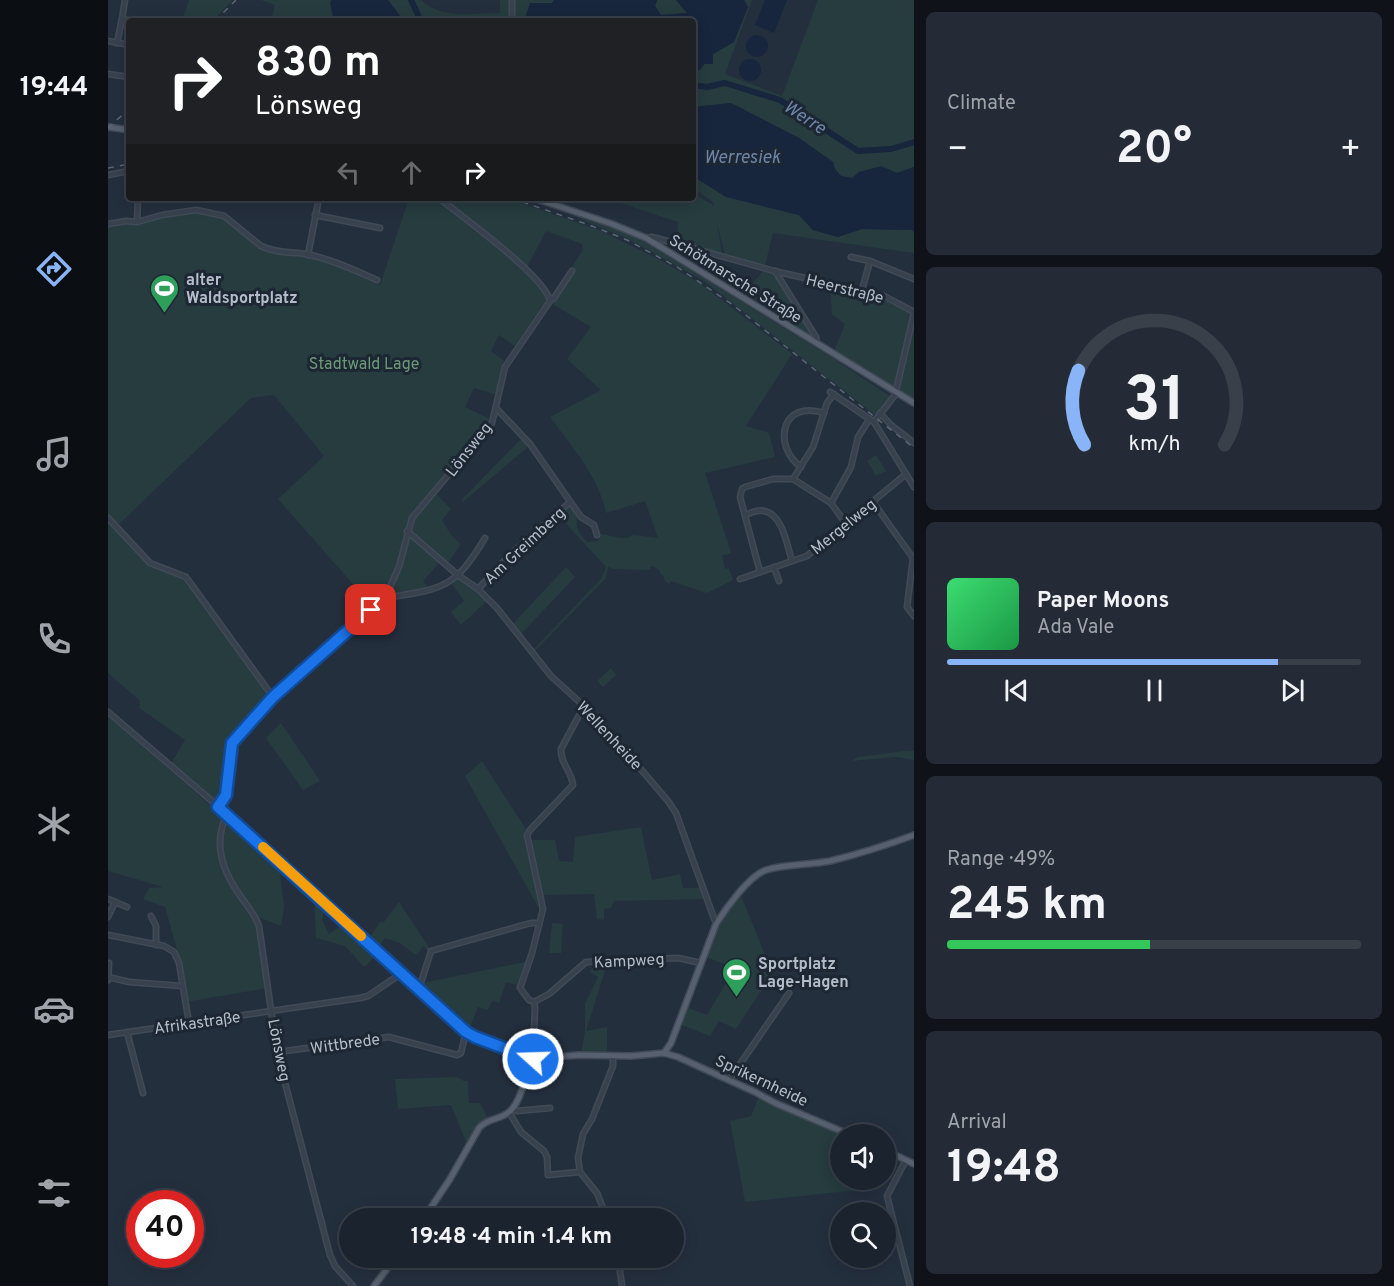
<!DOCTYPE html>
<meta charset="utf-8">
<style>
:root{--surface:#1b232e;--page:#242b36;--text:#f1f3f6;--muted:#a0a4aa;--line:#39404a;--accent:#8ab4f8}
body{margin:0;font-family:Overpass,sans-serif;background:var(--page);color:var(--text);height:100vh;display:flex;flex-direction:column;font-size:22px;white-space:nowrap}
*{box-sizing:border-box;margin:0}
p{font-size:20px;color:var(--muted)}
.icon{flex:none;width:33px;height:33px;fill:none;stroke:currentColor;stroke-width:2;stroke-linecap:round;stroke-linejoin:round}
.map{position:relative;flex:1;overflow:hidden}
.drawer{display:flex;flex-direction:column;gap:12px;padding:12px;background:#0f1319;width:480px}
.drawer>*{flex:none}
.banner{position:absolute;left:18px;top:18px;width:570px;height:183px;border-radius:6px;box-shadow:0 3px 15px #0003,0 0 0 2px var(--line);background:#202124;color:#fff;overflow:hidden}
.tools{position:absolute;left:722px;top:1124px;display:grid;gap:12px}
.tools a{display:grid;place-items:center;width:66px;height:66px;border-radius:50%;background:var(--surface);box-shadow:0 3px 15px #0003,0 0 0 2px var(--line);font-size:30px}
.speed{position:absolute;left:18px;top:1190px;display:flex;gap:12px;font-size:30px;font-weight:700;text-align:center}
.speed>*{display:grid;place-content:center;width:78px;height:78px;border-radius:50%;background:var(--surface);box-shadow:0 3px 15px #0003,0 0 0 2px var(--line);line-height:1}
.speed .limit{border:9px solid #d22;background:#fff;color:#111}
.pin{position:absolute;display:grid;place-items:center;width:51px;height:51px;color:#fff;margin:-26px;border-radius:12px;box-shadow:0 3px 9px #0006}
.me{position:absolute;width:66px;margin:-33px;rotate:290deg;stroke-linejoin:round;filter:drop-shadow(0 0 4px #0008)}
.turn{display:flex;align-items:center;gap:21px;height:126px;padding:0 30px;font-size:27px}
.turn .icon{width:78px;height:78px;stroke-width:2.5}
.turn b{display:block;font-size:42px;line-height:51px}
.lanes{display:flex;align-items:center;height:57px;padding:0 30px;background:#0003;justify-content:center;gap:30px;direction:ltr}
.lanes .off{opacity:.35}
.big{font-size:45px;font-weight:700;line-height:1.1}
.drawer .card{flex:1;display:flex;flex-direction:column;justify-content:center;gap:9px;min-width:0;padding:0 21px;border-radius:9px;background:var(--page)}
.drawer .dial{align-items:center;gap:0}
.dial svg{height:156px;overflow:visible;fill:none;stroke:var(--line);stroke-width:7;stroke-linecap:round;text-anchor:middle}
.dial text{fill:var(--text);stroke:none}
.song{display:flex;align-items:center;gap:18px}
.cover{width:72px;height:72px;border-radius:9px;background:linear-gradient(135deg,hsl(140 70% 55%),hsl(140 70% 35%))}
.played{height:6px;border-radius:3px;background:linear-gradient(90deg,var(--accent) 80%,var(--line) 80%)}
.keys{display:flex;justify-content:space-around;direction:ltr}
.heat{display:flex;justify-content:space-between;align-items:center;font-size:33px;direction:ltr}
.charge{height:9px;border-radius:4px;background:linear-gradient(90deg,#34c759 49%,var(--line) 0)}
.trip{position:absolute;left:231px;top:1208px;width:345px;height:60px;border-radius:30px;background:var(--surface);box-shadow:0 3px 15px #0003,0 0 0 2px var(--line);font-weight:700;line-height:60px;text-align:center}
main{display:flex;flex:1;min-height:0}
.tabs{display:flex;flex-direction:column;width:108px;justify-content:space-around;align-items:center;background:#0b0e12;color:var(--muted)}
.tabs .icon{width:42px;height:42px}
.tabs .selected{color:var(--accent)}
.tabs b{font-size:27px;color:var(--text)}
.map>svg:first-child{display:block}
</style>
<main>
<nav class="tabs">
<b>19:44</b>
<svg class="icon selected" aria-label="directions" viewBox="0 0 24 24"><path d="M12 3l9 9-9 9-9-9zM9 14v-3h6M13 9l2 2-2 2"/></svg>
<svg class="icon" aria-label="music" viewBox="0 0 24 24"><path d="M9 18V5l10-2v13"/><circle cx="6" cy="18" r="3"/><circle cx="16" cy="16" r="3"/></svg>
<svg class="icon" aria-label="phone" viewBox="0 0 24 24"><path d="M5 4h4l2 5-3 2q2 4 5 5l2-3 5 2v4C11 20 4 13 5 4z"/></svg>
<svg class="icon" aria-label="climate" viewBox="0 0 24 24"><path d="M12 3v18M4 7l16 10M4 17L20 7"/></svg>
<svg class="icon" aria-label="car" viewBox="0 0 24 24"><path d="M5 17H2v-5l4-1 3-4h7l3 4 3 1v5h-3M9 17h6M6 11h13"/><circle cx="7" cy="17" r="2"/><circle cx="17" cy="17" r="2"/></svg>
<svg class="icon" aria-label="filters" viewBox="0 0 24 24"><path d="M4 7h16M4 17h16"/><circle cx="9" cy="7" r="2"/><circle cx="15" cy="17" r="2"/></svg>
</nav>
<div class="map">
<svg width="806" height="1286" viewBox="0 0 806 1286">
<rect width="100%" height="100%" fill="#242f3e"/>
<g fill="#263c3f">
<polygon points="81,0 125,0 104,21 74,21"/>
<polygon points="153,0 224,0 222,2 226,21 163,21 167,5"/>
<path d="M280,0H313C334,20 365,13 392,13V0H403V21H296Z"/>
<polygon points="406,0 446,0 444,3 422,3 416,21 406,21"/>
<polygon points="549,0 568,0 579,13 553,15 547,6"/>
<polygon points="636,0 644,0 617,74 674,96 710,0 806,0 806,167 789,173 752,172 744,178 733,176 727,169 725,162 691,138 623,103 585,107 585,68 592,70 605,54 626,42 640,7"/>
<polygon points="585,173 588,178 618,197 691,215 705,230 730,237 754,229 804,230 806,232 806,253 665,233 657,266 617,255 609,223 614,254 569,240 570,222 498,198 541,198 548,203 551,198 585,198 585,193 606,206 605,202 585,188"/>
<path d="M301,198H398L491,230L554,261L593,284L684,354L638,426L661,433L667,457L597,473L622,549L623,554L614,555L617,569L621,568L625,580L599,593L563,581L561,584L557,581L555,574L554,577L551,570L544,566L541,570L506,569L500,567L498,578L426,652L425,650L493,579L498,567L450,515L463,505L470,515C466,527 471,533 479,542L491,541L489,533L513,538H519L525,535L550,538L537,501L498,513C490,475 464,447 442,417L493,390L459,359L483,327L441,302L475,250L474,244L438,231L417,271L440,297L407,346L391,335L383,351L396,361L394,366L390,395L366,388L357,407L384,420L325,491L343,509L334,520L344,536L353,544L337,567L331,563L315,581L323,590L279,595L302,533L305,519L320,497L302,517L297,532L300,535L294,549L290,566L276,597L265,607L170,499L216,456L166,395L143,398L9,526L0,517V226L19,222L26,225L58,214L88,211L130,223L164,251L199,256L234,266L272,285Z"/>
<polygon points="465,216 519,233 540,244 726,359 783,397 767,415 596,281 518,238"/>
<polygon points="657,269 665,273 706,338 637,292"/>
<polygon points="722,284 775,298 806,314 806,400 726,351 737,324 724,314"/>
<polygon points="414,438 421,446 355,502 354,499"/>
<polygon points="768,455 778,471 768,476 759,461"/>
<polygon points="0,523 41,565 77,579 162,696 121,745 116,794 110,803 63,763 77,740 31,708 32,701 0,673"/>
<polygon points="458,567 467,577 413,634 405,624"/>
<polygon points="351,579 371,592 380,600 353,625 343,612 356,601 344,584"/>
<polygon points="503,668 508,675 495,687 489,681"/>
<polygon points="0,716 171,865 176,907 173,926 142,914 147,922 159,988 78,1002 71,957 57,907 35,899 41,888 55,887 0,871"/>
<polygon points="173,723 212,781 195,790 158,738"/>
<polygon points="797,751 806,751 806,760 789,757 743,761 750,757"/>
<polygon points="374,761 418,829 417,835 434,908 433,912 357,776"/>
<polygon points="533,827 544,880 572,874 575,888 592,888 597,899 506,901 503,908 496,909 496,920 489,919 486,894 433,895 422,840 447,840 451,861 465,862 467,837"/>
<polygon points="206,895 218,905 214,920 221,934 237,923 255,939 261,938 273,921 275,923 291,902 323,950 321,953 316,946 308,955 292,943 277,938 266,952 269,955 256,967 237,946 208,938"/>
<path d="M633,895L669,985L659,982L628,1029L611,1021L602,1036L572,1024L578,1007L599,1015L627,968L598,957C607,933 616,914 633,895Z"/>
<polygon points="444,923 455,924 453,953 441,953"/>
<polygon points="422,961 413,986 398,982 391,1003 384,1001 380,1010 370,1007 361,1030 314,987 314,983"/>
<polygon points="500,961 478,1031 499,1027 499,1052 473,1053 477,1031 477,1004 490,977 482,972 488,962"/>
<polygon points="349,1077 356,1081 360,1081 361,1103 372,1103 380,1118 373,1124 359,1144 343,1105 290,1109 287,1079"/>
<polygon points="651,1096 737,1134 732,1134 732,1179 757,1179 759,1189 637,1202 622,1121 643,1116"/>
</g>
<g fill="#17263c">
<polygon points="224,0 280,0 296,21 226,21 222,2"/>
<polygon points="446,0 549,0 547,6 553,15 579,13 568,0 636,0 640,7 626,42 605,54 605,64 596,64 592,70 585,68 585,21 416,21 422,3 444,3"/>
<polygon points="657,0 679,0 666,33 647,25"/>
<circle cx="649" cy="46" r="11"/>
<circle cx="642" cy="70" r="11"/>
<polygon points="623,103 691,138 725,162 727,169 733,176 744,178 751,172 773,166 789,173 806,167 806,232 804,230 754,229 730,237 705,230 691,215 618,197 588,178 585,173 585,107"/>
</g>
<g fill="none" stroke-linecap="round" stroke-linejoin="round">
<g stroke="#17263c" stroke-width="6">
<polyline points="303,0 313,21"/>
<polyline points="585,85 599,87 617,83 672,100 750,151 783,149 806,142"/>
</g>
<defs>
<g id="minor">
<polyline points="17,0 14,19 24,21"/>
<polyline points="404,0 404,21"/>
<polyline points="0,41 21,45"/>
<polyline points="9,43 14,19"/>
<polyline points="0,74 21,77"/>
<polyline points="0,175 21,171"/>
<polyline points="207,215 272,228"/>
<polyline points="29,222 30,198"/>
<path d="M0,224L18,221L29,222L54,215L88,210L116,216L153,246C167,253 183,252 198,254C223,259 246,270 269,280"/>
<polyline points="538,238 544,237 559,241 666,271 776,296 806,312"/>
<polyline points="200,255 211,198"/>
<polyline points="743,257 762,261"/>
<polyline points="667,271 708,337 709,343"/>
<polyline points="754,290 762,261 806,279"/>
<polyline points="442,299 446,298 464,271"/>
<polyline points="722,392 766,422 806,487"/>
<polyline points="388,408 422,444 473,517 486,525 489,535"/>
<polyline points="772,413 783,425 806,443"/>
<polyline points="766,422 787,395 806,313"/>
<path d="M693,467C664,446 673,399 716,413"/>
<polyline points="685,479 705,447 719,403 726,394"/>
<polyline points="765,502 805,558 799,607 806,616"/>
<polyline points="723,503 743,467 750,437 761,420"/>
<path d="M637,515C643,513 650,509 656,511C675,514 679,546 684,561"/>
<polyline points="0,518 42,563 78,577 165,697"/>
<polyline points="299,531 351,576 370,589 389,608 443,676 489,718 560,801 568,813 608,924"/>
<polyline points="666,567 671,581"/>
<polyline points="652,572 632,497 634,489 637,487 665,479 685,479 723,503 738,524"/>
<polyline points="632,579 699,556 798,474"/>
<polyline points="370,589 402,555 462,502"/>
<path d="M277,598C333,589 346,590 377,538"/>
<path d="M0,712L119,814L358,1032L367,1037L425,1059L427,1007L426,1002L421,1000L412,988L424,953L435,909L419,835L422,830L465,785C464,772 452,763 453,749L476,706"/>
<path d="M110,806L118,795L122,748L125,743L165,697L277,598L291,567L304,518L384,423L397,367L442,301C438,277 353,216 331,198"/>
<path d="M119,814C105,842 114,870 131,894C138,905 147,914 151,926L169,1052L222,1255L227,1266L245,1286"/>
<polyline points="0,899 19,907"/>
<polyline points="43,916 48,926 48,945"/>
<polyline points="0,917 7,902"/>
<polyline points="0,935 56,946 66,952 71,963 81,1023"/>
<polyline points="0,977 21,982 74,986"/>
<polyline points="0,980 1,963"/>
<polyline points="311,989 323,951 423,923 430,923"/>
<polyline points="426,1002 441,994 478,962 570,958 593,963"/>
<polyline points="19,1032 35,1093"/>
<polyline points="0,1035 252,998 260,996 294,973"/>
<polyline points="170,1052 281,1037 349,1055 353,1053 358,1032"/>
<polyline points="621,1080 681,993"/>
<polyline points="404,1109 409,1111 442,1108"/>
<polyline points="401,1112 413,1132 436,1151 439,1157 440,1175 471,1172"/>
<polyline points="798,1160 779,1196 802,1286"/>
<polyline points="499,1218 489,1193 472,1172 470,1158 475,1134 484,1119 505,1066 505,1056"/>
<polyline points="510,1257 514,1286"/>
</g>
<g id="major">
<polyline points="0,127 21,130"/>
<polyline points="426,198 504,224 538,238 806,403"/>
<path d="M556,1053L563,1043L608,924C618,908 641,876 658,870C677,864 702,865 722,861C751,854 779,845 806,835"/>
<polyline points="777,1150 806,1164"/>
<path d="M316,1218L342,1179L371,1128C379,1118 392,1120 401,1112C413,1103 418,1073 425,1059L470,1055L523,1056L556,1053L570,1057L647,1092L667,1103L740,1134"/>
<polyline points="266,1286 288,1257"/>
</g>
</defs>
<use href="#minor" stroke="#414a57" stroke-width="7"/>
<use href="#major" stroke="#414a57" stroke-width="8"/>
<use href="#minor" stroke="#38414e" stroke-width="4"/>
<use href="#major" stroke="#56606e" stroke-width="5"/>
<g stroke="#5a6575" stroke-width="1.5" stroke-dasharray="6 6" stroke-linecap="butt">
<polyline points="107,21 128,0"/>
<polyline points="0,128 21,109"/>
<polyline points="0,168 21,164"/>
<polyline points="403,198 484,226 519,240 569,267 625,305 806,448"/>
</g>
</g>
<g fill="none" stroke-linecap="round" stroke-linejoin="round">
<defs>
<polyline id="route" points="263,610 165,697 124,743 118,795 110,807 358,1032 367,1037 425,1059"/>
</defs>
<use href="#route" stroke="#114b97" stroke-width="15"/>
<use href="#route" stroke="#1a73e8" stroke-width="10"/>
<polyline stroke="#f59e0b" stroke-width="10" points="155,847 253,936"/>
</g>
<defs>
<symbol id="stadium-pin" viewBox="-11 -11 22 30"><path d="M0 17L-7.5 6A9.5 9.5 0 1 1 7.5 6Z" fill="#2e9e5b" stroke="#1d2633"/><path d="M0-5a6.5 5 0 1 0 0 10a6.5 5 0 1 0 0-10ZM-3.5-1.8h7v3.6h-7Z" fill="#fff"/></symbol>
</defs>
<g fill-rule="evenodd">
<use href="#stadium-pin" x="40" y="272" width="33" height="45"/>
<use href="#stadium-pin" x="612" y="956" width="33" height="45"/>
</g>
<g text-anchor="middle" stroke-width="6" stroke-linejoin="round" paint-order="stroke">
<g font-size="16" fill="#b4bcc9" stroke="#1d2633">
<text transform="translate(628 278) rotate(32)" y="6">Schötmarsche Straße</text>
<text transform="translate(737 288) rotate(14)" y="6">Heerstraße</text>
<text transform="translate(360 449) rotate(-52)" y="6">Lönsweg</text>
<text transform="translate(735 526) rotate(-39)" y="6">Mergelweg</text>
<text transform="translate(416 545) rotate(-43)" y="6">Am Greimberg</text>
<text transform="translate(502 735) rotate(47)" y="6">Wellenheide</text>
<text transform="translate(521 960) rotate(-3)" y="6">Kampweg</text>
<text transform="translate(89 1022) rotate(-8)" y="6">Afrikastraße</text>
<text transform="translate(237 1043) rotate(-8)" y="6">Wittbrede</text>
<text transform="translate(172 1050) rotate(79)" y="6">Lönsweg</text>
<text transform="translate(654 1080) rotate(25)" y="6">Sprikernheide</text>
</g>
<g font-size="16" font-weight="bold" fill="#b4bcc9" stroke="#1d2633" text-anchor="start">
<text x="78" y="285">alter<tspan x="78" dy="18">Waldsportplatz</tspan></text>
<text x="650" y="969">Sportplatz<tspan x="650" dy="18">Lage-Hagen</tspan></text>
</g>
<g font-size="16" fill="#6b9a76" stroke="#1d2633">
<text x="256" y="369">Stadtwald Lage</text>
</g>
<g font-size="18" font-style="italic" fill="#6d86a8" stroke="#1d2633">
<text transform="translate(697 117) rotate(33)" y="6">Werre</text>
<text x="634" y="163">Werresiek</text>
</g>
</g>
</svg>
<div class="tools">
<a><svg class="icon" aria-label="sound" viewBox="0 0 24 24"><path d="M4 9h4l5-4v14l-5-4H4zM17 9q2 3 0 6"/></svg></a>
<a><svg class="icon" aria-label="search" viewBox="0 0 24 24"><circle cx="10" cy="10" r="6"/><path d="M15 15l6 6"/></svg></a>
</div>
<div class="speed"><div class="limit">40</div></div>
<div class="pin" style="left:263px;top:610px;background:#d93025"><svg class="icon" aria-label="arrive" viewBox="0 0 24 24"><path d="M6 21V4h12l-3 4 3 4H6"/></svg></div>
<svg class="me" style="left:425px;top:1059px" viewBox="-20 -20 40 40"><circle r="17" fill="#1a73e8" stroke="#fff" stroke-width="3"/><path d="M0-11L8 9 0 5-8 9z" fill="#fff"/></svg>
<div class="trip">19:48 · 4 min · 1.4 km</div>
<div class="banner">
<div class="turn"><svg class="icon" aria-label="right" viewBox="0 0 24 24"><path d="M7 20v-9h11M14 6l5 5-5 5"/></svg><div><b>830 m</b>Lönsweg</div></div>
<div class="lanes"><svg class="icon off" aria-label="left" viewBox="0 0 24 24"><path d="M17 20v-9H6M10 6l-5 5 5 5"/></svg><svg class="icon off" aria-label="ahead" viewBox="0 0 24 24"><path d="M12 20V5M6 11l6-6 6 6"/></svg><svg class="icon" aria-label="right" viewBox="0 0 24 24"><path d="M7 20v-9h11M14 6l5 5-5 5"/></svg></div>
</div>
</div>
<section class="drawer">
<div class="card"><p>Climate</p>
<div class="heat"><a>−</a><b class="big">20°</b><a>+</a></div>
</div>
<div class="card dial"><svg viewBox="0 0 100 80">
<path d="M14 69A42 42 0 1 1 86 69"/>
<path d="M14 69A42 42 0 0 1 11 31" stroke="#8ab4f8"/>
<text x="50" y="56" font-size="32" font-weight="700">31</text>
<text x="50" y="72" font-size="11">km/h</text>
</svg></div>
<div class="card">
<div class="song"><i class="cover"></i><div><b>Paper Moons</b><p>Ada Vale</p></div></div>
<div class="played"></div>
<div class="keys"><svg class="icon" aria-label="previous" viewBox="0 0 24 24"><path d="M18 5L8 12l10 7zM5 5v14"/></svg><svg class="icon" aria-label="pause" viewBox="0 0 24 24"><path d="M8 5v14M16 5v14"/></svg><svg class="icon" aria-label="next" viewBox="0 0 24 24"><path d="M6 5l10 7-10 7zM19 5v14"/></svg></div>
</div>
<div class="card"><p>Range · 49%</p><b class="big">245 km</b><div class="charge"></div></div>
<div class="card"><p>Arrival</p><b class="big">19:48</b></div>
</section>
</main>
